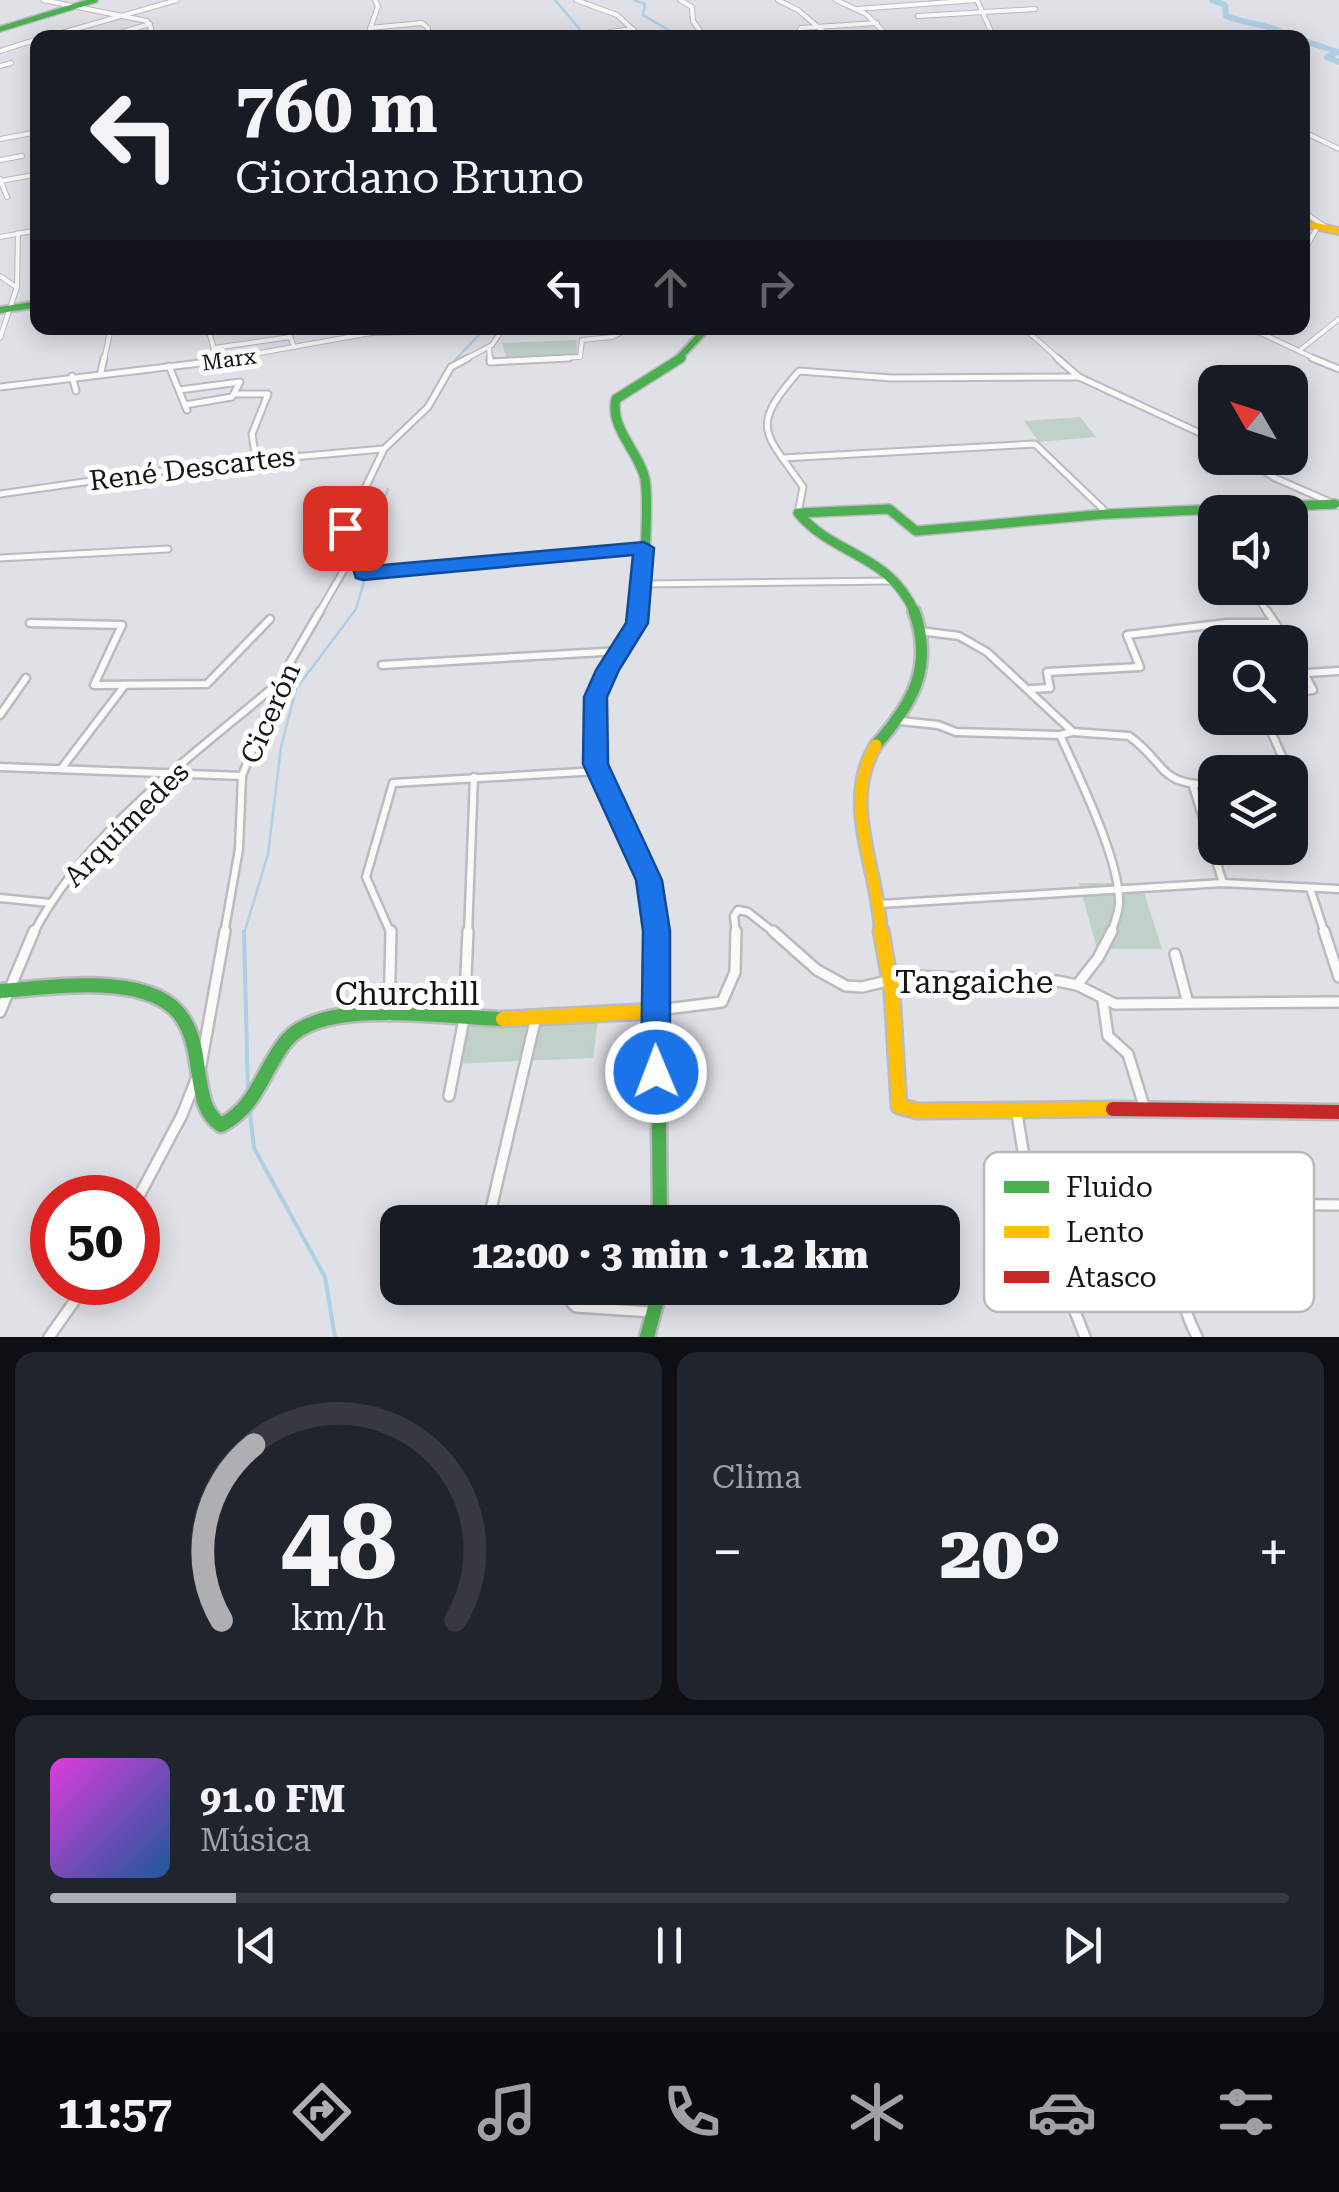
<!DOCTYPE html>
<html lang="es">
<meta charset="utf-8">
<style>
:root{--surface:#171b24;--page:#20242c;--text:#f1f3f6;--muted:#9ea1a6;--line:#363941;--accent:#aeafb3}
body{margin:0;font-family:"Roboto Serif",serif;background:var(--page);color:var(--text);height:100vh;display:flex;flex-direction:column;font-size:38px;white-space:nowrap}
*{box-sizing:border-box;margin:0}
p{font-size:32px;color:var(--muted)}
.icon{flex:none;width:55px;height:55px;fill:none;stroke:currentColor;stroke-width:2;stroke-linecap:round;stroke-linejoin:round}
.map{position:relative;height:1337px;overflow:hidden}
.drawer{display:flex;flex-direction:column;gap:15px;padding:15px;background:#0d0f14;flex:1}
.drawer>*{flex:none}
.hud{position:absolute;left:30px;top:30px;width:1280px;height:305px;border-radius:20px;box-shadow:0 5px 25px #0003;background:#171b24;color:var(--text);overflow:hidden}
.needle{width:65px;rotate:309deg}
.tools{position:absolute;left:1198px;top:365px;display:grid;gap:20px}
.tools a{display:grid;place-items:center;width:110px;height:110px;border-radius:20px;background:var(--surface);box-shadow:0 5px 25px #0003;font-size:50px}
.speed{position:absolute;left:30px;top:1175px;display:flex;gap:20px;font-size:50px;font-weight:700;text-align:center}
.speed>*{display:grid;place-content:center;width:130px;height:130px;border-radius:50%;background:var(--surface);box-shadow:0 5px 25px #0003;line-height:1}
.speed .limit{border:15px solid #d22;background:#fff;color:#111}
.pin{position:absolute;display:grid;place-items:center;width:85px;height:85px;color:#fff;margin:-42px;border-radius:20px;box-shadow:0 5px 15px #0006}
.me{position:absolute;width:110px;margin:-55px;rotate:359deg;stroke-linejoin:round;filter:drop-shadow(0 0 8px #0008)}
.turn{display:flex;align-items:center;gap:35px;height:210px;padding:0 40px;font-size:45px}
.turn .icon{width:130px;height:130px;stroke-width:2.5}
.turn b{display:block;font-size:70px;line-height:85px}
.lanes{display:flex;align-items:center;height:95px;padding:0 40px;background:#0003;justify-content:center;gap:50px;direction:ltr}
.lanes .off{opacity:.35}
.big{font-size:75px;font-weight:800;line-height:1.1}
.drawer .card{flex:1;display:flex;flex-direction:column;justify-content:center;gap:15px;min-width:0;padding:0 35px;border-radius:20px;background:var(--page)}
.drawer .dial{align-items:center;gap:0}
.dial svg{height:260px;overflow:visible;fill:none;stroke:var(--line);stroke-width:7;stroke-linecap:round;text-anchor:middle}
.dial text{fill:var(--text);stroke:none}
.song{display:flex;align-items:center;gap:30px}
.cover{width:120px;height:120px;border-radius:15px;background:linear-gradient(135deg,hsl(300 70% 55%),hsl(210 70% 35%))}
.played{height:10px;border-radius:5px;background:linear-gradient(90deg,var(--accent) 15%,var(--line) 15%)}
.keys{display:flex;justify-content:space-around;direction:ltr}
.heat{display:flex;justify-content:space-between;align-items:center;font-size:55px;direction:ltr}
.drawer .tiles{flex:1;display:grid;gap:15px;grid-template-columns:1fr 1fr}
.card:last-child{grid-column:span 2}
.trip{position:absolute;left:380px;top:1205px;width:580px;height:100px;border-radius:20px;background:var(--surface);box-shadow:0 5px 25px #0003;font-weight:800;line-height:100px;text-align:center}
.tab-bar{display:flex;height:160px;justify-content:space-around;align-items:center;background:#090b0e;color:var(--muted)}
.tab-bar .icon{width:70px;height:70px}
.tab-bar .on{color:var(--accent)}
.tab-bar b{font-size:45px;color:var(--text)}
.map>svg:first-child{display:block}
</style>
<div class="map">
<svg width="1339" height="1337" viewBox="0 0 1339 1337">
<rect width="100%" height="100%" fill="#e0e1e7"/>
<g fill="#c0d1ca">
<polygon points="576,340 578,356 507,360 502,343"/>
<polygon points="1080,417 1096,437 1039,442 1024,421"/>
<polygon points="1079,883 1141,883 1162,949 1097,949"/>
<polygon points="598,1020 593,1058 449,1064 456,1025"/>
</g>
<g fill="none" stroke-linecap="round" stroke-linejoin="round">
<g stroke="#afcfe4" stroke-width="2.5">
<polyline points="555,0 582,32"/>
<polyline points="634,0 645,4 643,15 670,31 671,38"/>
<polyline points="455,360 478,336"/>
<polyline points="244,934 268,854 281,747 296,689 356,609 369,565 374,525 388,489"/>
</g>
<g stroke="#afcfe4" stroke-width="4">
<polyline points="244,931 248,1095"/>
<polyline points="250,1113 254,1148 325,1277 335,1337"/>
</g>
<g stroke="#afcfe4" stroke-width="6">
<path d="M1212,0L1225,5L1226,16C1249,25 1272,24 1292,38"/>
<polyline points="1302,40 1338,52 1327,57 1339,62"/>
</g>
<defs>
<g id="street-far3">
<polyline points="43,0 147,21 151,28 149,38"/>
<polyline points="576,0 617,15 642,38"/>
<polyline points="680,0 692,7 693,21 705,38"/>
<polyline points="778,0 798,10 831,38"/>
<polyline points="836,0 866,14 890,38"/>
<polyline points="977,0 994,38"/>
<polyline points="857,9 977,0"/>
<polyline points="918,16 1035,9"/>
<polyline points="370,28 422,23 428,28 427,38"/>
<polyline points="610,32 633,29"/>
<polyline points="427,36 435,38"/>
<polyline points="44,38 177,0"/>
<polyline points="103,38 150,24"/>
<polyline points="367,38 378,6 375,0"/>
<polyline points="456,38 482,38"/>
<polyline points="793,38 801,28 877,23"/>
<polyline points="0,51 38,39"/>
<polyline points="0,66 11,63"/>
<polyline points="1302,131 1339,149"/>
<polyline points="0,139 38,132"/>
<polyline points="0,160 22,156"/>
<polyline points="0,179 7,197"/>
<polyline points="0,181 34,175"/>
<polyline points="1302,211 1327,228"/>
<polyline points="0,237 38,230"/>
<polyline points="1302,255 1318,226"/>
<polyline points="0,276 16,287"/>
<polyline points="208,328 217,360"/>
<polyline points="287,328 294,347"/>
<polyline points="1024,328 1060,360"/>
<polyline points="1250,328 1318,360"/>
<polyline points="502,330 536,328"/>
<polyline points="0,338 17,287 18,233"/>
<polyline points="489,347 490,360"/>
<polyline points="214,348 290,337"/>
<polyline points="1300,350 1339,319"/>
<polyline points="104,360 111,328"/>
<polyline points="221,360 371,333 502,330 492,345 464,360"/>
<polyline points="524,360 580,357 582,340 612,337 630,328"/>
</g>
<g id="street-far2">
<polyline points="490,358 490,362 569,358"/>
<polyline points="1057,358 1079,377 1215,440"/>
<polyline points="1312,358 1339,369"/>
<polyline points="169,366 187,410"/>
<polyline points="101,372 104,358"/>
<polyline points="72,376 76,391"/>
<polyline points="0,387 242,358"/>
<polyline points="179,390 240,382 232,397 185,405"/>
<polyline points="235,394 268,394 252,434 256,460"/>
<polyline points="782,458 1035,444 1107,513"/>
<polyline points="1244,458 1275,478 1339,506"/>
<polyline points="0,494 203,465 383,449"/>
<path d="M798,513L803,487C764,431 749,428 799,371L891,378L1079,377"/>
<polyline points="342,544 361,561 363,574 644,548"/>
<polyline points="0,558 168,549"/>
<polyline points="642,584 894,581"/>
<polyline points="1251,588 1268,613"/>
<polyline points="319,613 345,568 342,536 384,449 428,407 451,367 468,358"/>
</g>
<g id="street-far1">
<polyline points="1267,611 1288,642"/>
<polyline points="30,623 122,625 94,685 207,684 270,619"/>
<path d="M920,631L959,636L987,652L1073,732L1129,736C1169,765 1156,785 1215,785"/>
<polyline points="1290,646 1313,690 1290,693"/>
<polyline points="382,665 620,651"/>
<polyline points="1307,673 1339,671"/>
<polyline points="1031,689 1050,688 1047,672 1140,667 1127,635 1227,623 1275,623"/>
<polyline points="0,715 26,678"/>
<polyline points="1265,718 1289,772"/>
<polyline points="900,721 938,725 956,732 1060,735"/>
<path d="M1072,732L1060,735C1078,775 1121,862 1119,904C1118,914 1114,924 1111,934"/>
<polyline points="0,767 242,776"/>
<polyline points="61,769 125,685"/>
<polyline points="1193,786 1223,883"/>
<polyline points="1310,888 1325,934"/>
<polyline points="0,898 50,903"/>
<polyline points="880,904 1223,883 1339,889"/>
<path d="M33,934C86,832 190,758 276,685"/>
<polyline points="224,934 239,849 242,776 278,683 320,611"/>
<polyline points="391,934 366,877 393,783 598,771"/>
<polyline points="468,934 474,777"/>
<polyline points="736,934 734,916 738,910 748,912 776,934"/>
</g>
<g id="street">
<polyline points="773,931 817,970 846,986 862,987 908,976 1057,981 1077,985 1115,1004 1339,1002"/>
<polyline points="1324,931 1339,977"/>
<polyline points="1175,954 1188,1003"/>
<polyline points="1077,985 1098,958 1112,931"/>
<polyline points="1103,1001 1108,1036 1128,1054 1144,1106"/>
<polyline points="658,1010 722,1002 735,972 736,931"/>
<polyline points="0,1012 34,931"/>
<polyline points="389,1016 391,931"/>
<polyline points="201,1065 225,931"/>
<polyline points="449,1096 464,1019 468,931"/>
<polyline points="1016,1108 1031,1199 1085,1337"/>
<polyline points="138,1198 182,1115 197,1077"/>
<polyline points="1245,1204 1339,1205"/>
<polyline points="488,1222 536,1017"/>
<polyline points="528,1222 571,1222"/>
<path d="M1144,1249L1169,1243C1200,1274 1181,1283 1187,1313C1189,1321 1194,1330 1197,1337"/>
<polyline points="572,1288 571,1302 576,1307 652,1312"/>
<polyline points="49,1337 88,1282"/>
</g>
<polyline id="fast-far4" points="0,29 95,0"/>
<g id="fast-far3">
<polyline points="0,310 38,304"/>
<polyline points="677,360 707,328"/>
</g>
<g id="fast-far2">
<path d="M640,613C644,591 649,500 645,479C640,453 609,428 616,399L681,358"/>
<path d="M915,613C889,553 835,557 798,513L889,509L916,531L1107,514L1335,504"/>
</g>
<g id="fast-far1">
<path d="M640,611C630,644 600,670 595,699C583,777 629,813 649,880C654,897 655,916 657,934"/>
<path d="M876,745C913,703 934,667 914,611"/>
</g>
<g id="fast">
<polyline points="657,931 660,1222"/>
<path d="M0,991C49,988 153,970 183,1019C193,1034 196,1053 198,1070C202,1091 202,1112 221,1125C257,1107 262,1071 286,1041C323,996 449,1018 503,1019"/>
<polyline points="647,1337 660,1288"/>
</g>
<polyline id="slow-far2" points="1302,223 1339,231"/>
<path id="slow-far1" d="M876,745C840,803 879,870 881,934"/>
<g id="slow">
<polyline points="881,931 892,992 899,1106 917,1111 1113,1109"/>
<polyline points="503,1019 655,1011"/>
</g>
<polyline id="jam" points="1113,1109 1339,1112"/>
</defs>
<use href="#street-far3" stroke="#bbbbbf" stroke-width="6"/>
<use href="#street-far2" stroke="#bbbbbf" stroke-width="9"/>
<use href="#street-far1" stroke="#bbbbbf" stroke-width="11"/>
<use href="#street" stroke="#bbbbbf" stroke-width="14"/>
<use href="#fast-far4" stroke="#bbbbbf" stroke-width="8"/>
<use href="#fast-far3" stroke="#bbbbbf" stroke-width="10"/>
<use href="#fast-far2" stroke="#bbbbbf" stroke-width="12"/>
<use href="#fast-far1" stroke="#bbbbbf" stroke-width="16"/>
<use href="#fast" stroke="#bbbbbf" stroke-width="19"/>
<use href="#slow-far2" stroke="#bbbbbf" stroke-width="10"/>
<use href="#slow-far1" stroke="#bbbbbf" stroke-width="16"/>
<use href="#slow" stroke="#bbbbbf" stroke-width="19"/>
<use href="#jam" stroke="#bbbbbf" stroke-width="19"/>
<use href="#street-far3" stroke="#fafafb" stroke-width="4"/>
<use href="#street-far2" stroke="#fafafb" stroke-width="5"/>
<use href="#street-far1" stroke="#fafafb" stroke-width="6"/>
<use href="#street" stroke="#fafafb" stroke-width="9"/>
<use href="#fast-far4" stroke="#4caf50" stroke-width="5"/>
<use href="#fast-far3" stroke="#4caf50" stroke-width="6"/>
<use href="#fast-far2" stroke="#4caf50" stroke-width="9"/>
<use href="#fast-far1" stroke="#4caf50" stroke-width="11"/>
<use href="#fast" stroke="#4caf50" stroke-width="14"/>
<use href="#slow-far2" stroke="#ffc107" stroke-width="6"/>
<use href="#slow-far1" stroke="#ffc107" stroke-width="11"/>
<use href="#slow" stroke="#ffc107" stroke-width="14"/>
<use href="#jam" stroke="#c62828" stroke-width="14"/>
</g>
<polygon fill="#1a73e8" stroke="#114b97" stroke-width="2.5" points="345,522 355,528 352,542 369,557 372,566 644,542 654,548 648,623 619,670 607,697 608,764 662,880 670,931 670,1072 666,1080 656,1084 645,1080 641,1072 643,931 636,880 583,764 584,697 596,670 626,623 633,555 363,580 356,578 351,563 331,543 335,528"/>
<g text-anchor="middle" stroke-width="10" stroke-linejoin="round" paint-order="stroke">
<g font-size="22" fill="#151519" stroke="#fff">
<text transform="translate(229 359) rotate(-8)" y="8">Marx</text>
</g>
<g font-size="28" fill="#151519" stroke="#fff">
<text transform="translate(192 468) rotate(-7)" y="10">René Descartes</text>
<text transform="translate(270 713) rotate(-66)" y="10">Cicerón</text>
<text transform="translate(126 824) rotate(-45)" y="10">Arquímedes</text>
</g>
<g font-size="32" fill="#151519" stroke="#fff">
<text x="974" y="993">Tangaiche</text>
<text x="407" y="1005">Churchill</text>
</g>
</g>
<rect x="984" y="1152" width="330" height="160" rx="15" fill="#fff" stroke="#b9b9ba" stroke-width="2.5"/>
<rect x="1004" y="1181" width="45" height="12" fill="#4caf50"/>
<rect x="1004" y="1226" width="45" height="12" fill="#ffc107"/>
<rect x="1004" y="1271" width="45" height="12" fill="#c62828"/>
<g font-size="28" fill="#151519">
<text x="1066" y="1197">Fluido</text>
<text x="1066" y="1242">Lento</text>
<text x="1066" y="1287">Atasco</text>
</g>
</svg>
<div class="tools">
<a><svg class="needle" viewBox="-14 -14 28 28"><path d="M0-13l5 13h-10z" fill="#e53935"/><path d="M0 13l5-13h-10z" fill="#9ea1a6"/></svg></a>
<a><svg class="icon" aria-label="sound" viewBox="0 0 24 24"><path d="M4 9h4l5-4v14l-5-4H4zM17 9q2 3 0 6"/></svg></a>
<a><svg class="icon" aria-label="search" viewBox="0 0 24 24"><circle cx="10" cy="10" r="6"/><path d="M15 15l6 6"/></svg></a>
<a><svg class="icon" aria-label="layers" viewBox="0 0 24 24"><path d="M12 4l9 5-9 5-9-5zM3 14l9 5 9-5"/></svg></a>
</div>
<div class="speed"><div class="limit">50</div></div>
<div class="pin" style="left:345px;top:528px;background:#d93025"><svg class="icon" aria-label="arrive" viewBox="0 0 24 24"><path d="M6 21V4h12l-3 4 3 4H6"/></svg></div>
<svg class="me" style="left:656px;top:1072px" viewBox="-20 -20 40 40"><circle r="17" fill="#1a73e8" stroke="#fff" stroke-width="3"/><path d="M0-11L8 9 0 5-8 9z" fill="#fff"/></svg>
<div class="trip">12:00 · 3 min · 1.2 km</div>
<div class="hud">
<div class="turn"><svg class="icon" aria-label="left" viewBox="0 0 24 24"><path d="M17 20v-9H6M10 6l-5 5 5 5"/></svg><div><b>760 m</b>Giordano Bruno</div></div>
<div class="lanes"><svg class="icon" aria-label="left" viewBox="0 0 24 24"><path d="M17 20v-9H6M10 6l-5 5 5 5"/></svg><svg class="icon off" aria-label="ahead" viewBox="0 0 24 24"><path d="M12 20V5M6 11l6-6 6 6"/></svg><svg class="icon off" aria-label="right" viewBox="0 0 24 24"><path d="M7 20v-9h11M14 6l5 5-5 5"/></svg></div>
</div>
</div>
<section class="drawer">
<div class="tiles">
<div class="card dial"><svg viewBox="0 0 100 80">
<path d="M14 69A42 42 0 1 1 86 69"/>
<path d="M14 69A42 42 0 0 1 24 15" stroke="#aeafb3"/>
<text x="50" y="56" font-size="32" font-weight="700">48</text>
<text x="50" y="72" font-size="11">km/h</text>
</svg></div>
<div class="card"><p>Clima</p>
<div class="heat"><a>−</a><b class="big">20°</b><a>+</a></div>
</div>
<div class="card">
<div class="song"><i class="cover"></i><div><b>91.0 FM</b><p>Música</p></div></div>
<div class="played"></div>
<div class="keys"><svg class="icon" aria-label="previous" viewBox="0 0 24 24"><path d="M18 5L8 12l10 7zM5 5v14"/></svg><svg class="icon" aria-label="pause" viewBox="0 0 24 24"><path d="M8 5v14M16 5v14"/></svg><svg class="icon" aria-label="next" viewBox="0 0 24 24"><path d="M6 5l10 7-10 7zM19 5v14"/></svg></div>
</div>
</div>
</section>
<nav class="tab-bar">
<b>11:57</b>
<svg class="icon on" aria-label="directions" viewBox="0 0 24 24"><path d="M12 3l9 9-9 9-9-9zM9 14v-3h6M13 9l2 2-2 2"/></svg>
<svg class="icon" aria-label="music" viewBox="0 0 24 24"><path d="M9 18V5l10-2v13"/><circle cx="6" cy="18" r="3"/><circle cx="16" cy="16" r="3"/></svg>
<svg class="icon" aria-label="phone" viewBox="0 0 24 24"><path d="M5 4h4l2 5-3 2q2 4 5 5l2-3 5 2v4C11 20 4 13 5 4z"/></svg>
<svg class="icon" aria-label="climate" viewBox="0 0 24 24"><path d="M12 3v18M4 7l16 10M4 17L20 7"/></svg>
<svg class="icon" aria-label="car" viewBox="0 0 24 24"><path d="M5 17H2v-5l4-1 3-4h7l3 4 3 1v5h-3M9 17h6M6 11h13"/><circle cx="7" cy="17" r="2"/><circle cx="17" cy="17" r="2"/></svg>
<svg class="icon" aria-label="filters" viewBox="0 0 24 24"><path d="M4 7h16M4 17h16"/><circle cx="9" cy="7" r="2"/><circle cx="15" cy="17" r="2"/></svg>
</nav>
